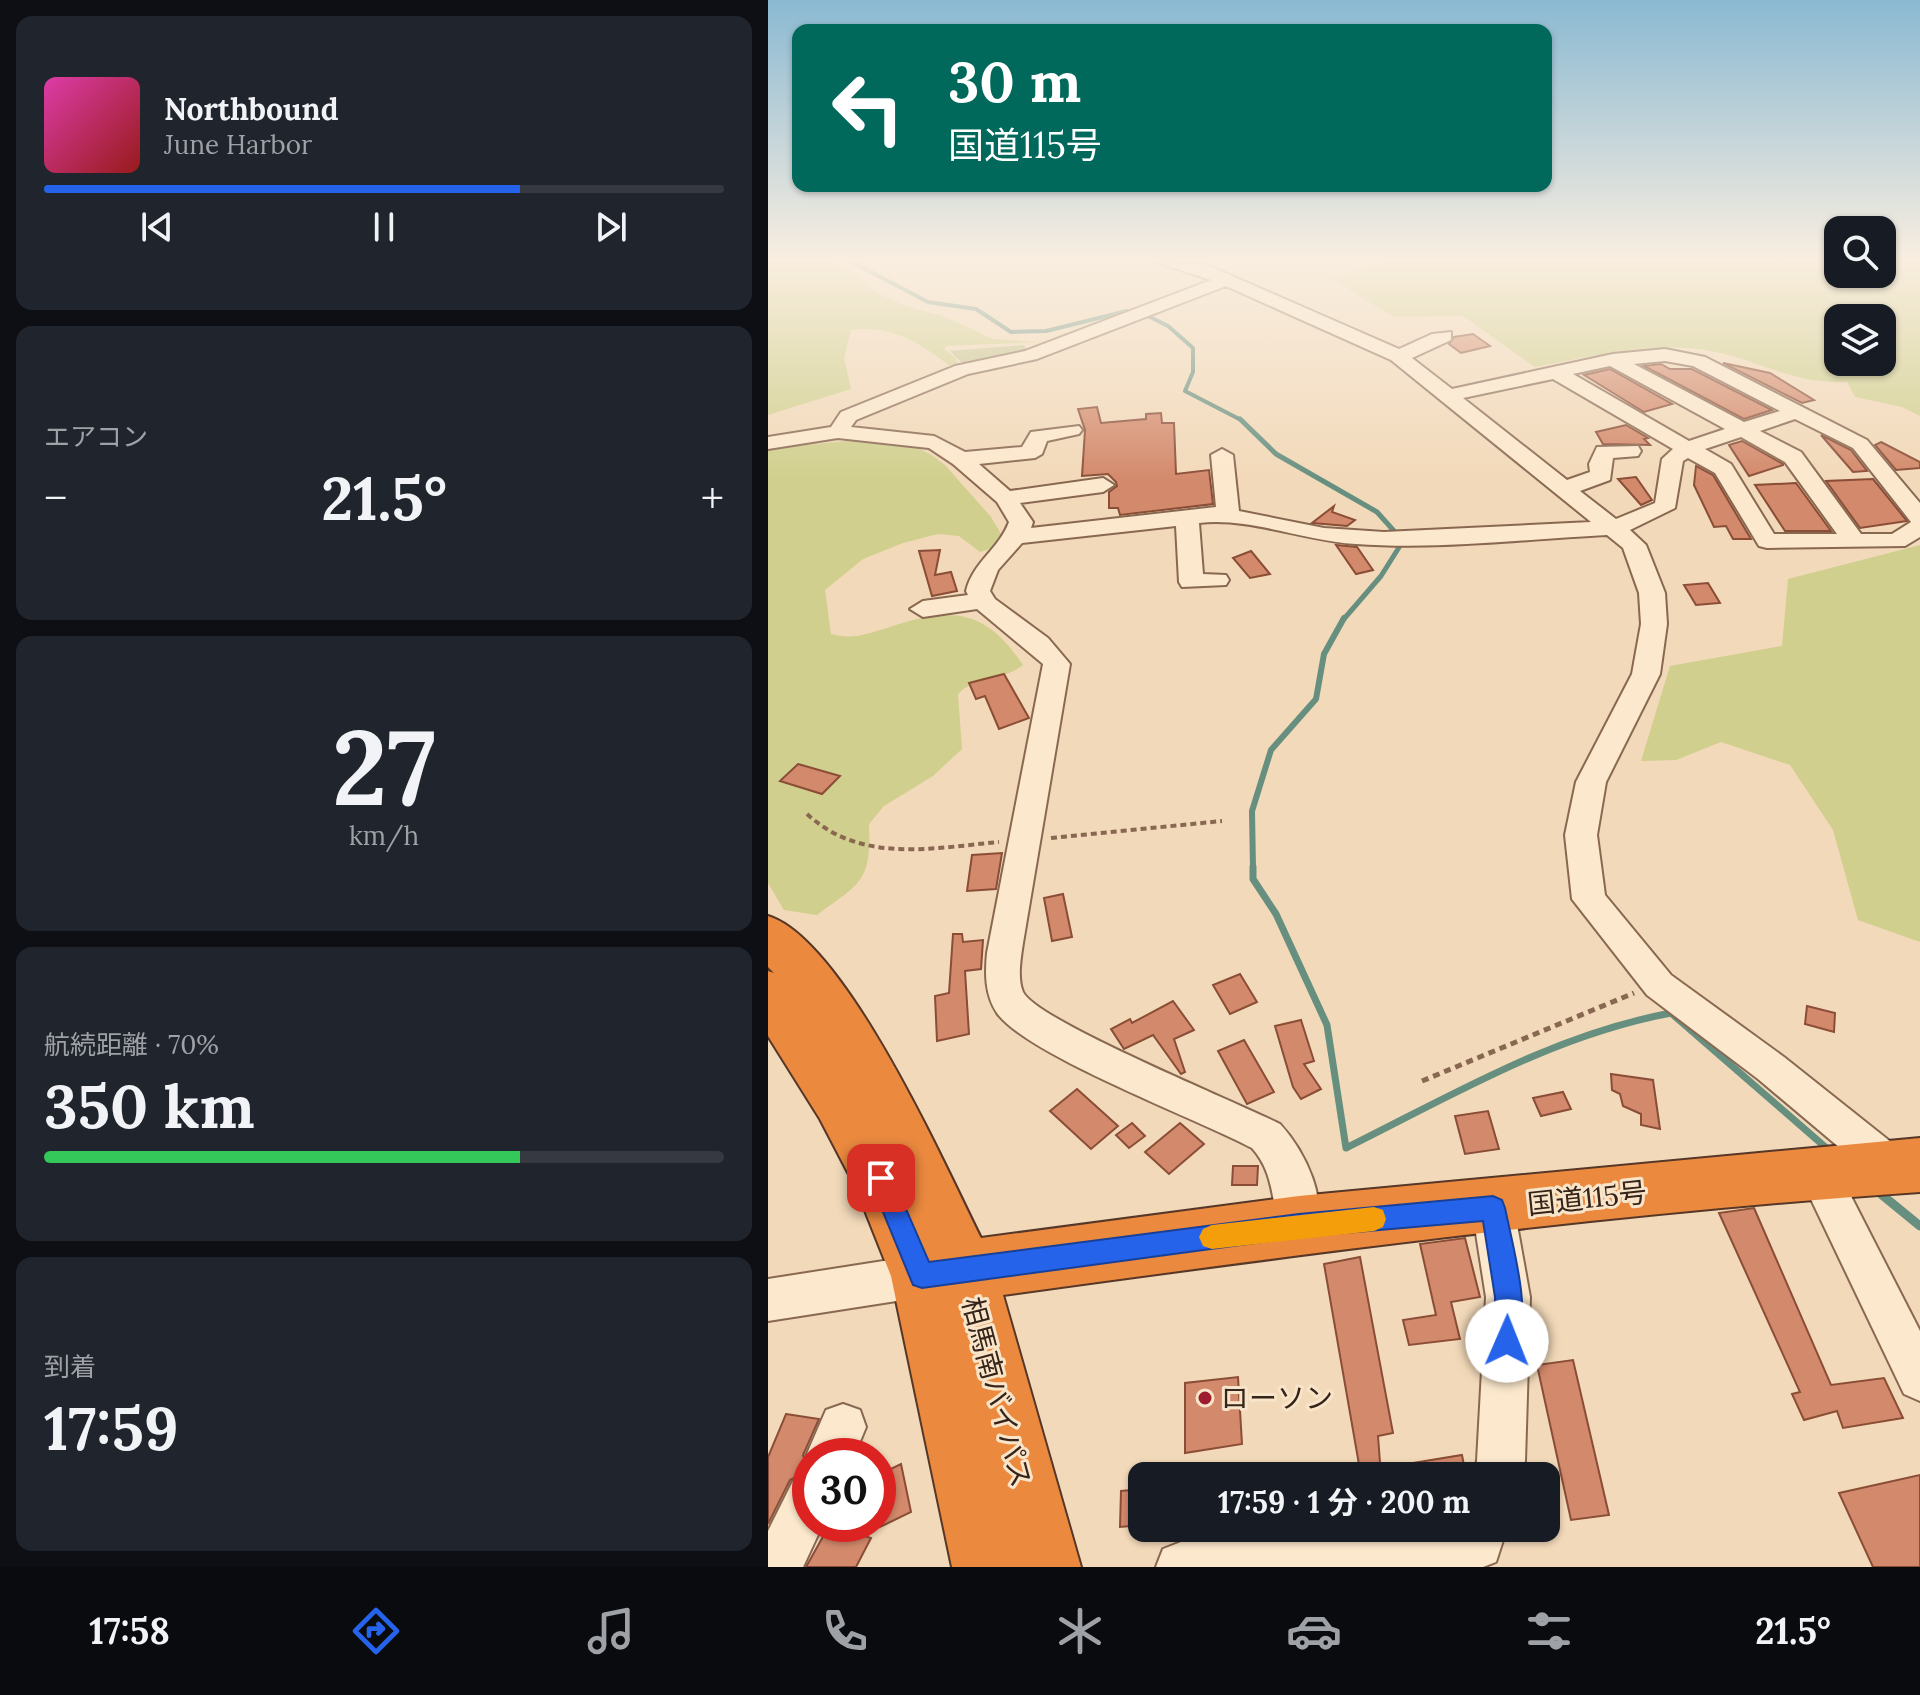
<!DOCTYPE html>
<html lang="ja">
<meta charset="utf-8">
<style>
:root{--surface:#171b24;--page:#20242c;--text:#f1f3f6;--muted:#9ea1a6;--line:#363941;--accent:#2563eb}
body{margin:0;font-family:Lora,"Noto Sans JP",serif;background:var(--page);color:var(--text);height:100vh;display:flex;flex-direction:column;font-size:30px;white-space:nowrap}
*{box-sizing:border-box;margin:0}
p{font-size:26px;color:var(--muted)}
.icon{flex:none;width:44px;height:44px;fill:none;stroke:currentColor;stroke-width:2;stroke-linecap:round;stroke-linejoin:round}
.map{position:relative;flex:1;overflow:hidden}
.sheet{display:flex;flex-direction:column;gap:16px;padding:16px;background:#0d0f14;width:768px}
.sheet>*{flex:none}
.guide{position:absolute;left:24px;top:24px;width:760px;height:168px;border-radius:16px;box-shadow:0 2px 6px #0004;background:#00695c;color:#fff;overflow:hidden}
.controls{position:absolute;left:1056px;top:216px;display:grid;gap:16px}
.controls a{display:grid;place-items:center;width:72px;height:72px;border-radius:16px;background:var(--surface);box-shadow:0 2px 6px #0004;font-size:40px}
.speed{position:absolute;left:24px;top:1438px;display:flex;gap:16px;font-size:40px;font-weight:700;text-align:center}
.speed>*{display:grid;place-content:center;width:104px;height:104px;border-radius:50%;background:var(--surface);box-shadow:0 2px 6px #0004;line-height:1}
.speed .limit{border:12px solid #d22;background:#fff;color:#111}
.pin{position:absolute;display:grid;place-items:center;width:68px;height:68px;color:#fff;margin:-34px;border-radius:16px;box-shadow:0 4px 12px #0006}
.me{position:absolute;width:88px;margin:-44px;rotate:1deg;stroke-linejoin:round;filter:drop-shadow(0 0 6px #0008)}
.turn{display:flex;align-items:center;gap:28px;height:168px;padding:0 24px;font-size:36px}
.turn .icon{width:104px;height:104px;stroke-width:2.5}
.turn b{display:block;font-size:56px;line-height:68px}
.big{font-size:60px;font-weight:700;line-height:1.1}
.sheet .tile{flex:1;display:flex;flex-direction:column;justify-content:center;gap:12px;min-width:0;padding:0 28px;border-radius:16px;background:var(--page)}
.sheet .dial{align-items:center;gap:0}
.dial b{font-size:104px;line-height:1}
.song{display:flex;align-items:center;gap:24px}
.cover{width:96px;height:96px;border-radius:12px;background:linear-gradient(135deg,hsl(320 70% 55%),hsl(0 70% 35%))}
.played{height:8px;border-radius:4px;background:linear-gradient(90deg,var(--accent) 70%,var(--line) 70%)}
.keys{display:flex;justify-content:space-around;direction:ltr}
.heat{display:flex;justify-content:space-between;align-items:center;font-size:44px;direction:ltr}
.charge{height:12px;border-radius:6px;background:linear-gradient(90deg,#34c759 70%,var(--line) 0)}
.trip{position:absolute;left:360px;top:1462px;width:432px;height:80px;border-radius:16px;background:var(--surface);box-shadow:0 2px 6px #0004;font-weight:700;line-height:80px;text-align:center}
.tabs{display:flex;height:128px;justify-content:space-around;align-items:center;background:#090b0e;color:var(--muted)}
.tabs .icon{width:56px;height:56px}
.tabs .on{color:var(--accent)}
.tabs b{font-size:36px;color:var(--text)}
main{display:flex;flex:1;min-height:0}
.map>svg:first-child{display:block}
</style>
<main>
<section class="sheet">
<div class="tile">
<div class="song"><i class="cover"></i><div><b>Northbound</b><p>June Harbor</p></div></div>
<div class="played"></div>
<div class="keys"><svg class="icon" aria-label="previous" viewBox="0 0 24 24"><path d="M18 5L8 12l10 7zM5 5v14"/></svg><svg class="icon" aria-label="pause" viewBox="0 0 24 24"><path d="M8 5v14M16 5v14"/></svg><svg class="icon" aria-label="next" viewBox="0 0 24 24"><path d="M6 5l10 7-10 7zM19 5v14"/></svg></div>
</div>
<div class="tile"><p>エアコン</p>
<div class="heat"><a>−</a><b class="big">21.5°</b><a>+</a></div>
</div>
<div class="tile dial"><b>27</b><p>km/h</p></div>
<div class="tile"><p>航続距離 · 70%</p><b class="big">350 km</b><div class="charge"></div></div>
<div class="tile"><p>到着</p><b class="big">17:59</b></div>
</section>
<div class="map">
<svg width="1152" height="1567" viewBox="0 0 1152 1567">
<rect width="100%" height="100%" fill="#f2d9b9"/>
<g fill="#d0cf8d" fill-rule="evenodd">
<path d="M0,262H62L91,275L107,292L138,306L175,316L225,339L272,342L179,346L176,349L188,358L190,365H181C149,342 124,325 83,330L76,358L83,389L0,415Z"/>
<path d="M615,262H1070V274H1114V262H1152V416L1134,407L1087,397L1079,382C1024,384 994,361 943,351C887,340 822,357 767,367L695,316L625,317L564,279ZM1070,318H1114V362H1070Z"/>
<path d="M86,440L145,446L162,454L177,465L223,517L233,534L224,548L212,552L191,536L170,534L135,543L95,559L57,590L63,634C86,640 99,634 122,627C183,606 218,609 255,665C234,682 209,675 190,694L194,749L165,776L116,806L101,824C103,882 94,882 49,915L16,910L0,883V449Z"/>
<polygon points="1152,545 1152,942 1090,920 1065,830 1022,765 953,742 908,760 873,761 902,666 1014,646 1020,579"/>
</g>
<polygon fill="#c3c38d" points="256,345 261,354 197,366 182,351"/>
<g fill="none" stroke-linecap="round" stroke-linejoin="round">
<polyline stroke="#668f7f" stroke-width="4" points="84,262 160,302 208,309 243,332 278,331 359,311 378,315 400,326 425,348 425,372 417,391 475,421"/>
<polyline stroke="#668f7f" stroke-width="5" points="472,419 508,454 609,512 635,541 613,576 575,620"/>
<polyline stroke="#668f7f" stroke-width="6" points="485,869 484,811 503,750 548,699 556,654 576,618"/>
<path stroke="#668f7f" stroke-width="7" d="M485,867V879L508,914L559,1025L578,1148C685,1095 785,1035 903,1013L1063,1152"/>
<polyline stroke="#668f7f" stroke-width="9" points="1108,1190 1152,1226"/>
</g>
<g fill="#d3896b" stroke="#8a4d36" stroke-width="2">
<polygon points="705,334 722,346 693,353 681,344 686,337"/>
<polygon points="955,363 1002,373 1046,400 1034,403"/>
<polygon points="893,364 902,369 924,369 1004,410 976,419 876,366"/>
<polygon points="842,369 904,404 876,412 816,375"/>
<polygon points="329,407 333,423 378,419 378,414 393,413 394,423 406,423 408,474 441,470 445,504 352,515 350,508 341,508 341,492 349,486 348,482 340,474 314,476 317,430 310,409"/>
<polygon points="858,425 880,438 876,439 882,445 835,444 828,432"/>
<polygon points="1053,435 1083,450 1099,471 1085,472"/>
<polygon points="974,441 1015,464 1015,465 981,476 961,445"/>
<polygon points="1113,442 1152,462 1152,468 1128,470 1107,445"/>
<polygon points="928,466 945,475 983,539 965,539 958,526 946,527 926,485"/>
<polygon points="868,477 884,500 873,505 850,479"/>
<polygon points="1105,479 1139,521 1092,528 1058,481"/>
<polygon points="1028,483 1063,531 1017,531 987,485"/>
<polygon points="566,506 564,512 587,520 579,526 544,523"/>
<polygon points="568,545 589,547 605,570 588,574"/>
<polygon points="172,550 167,575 183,572 189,591 164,596 151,551"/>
<polygon points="483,551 502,574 482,578 465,558"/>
<polygon points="940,583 952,603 928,605 916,585"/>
<polygon points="236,674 261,718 231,729 217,696 208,699 201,683"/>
<polygon points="30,764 72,776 54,794 12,781"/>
<polygon points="234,853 228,889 199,891 204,855"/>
<polygon points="295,894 304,937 284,941 276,898"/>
<polygon points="185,934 194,934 195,942 215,940 213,969 197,971 201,1034 169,1041 167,996 181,993"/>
<polygon points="472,974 489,1002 462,1014 445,985"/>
<polygon points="405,1001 426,1030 406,1039 417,1072 413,1074 385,1035 356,1049 343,1029 362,1019 364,1023"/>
<polygon points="1039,1006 1067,1013 1066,1032 1037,1024"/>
<polygon points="533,1020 546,1061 536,1064 553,1089 533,1099 525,1087 507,1026"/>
<polygon points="476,1040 506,1092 479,1104 450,1051"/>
<polygon points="843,1074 885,1080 892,1129 873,1125 873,1114 855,1106 852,1094 844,1090"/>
<polygon points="309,1089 350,1126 323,1149 282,1111"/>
<polygon points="795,1092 803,1109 773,1116 765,1098"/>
<polygon points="720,1111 731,1149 697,1154 687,1116"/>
<polygon points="364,1123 377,1136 361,1148 348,1135"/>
<polygon points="412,1123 436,1144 401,1174 377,1152"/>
<polygon points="465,1166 490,1166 489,1185 464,1185"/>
<polygon points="986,1208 1063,1385 1116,1378 1135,1418 1075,1428 1069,1411 1036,1420 1024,1394 1032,1392 951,1213"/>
<polygon points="697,1238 712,1297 683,1302 692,1339 641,1345 635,1320 668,1315 652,1244"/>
<polygon points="592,1257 625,1433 610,1436 613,1476 593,1476 556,1264"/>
<polygon points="805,1360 841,1515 803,1520 769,1365"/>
<polygon points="470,1377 474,1444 417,1453 417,1383"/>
<polygon points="18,1414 51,1419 35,1455 37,1461 32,1475 22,1480 0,1524 0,1457"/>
<polygon points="694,1455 698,1476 620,1476 620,1467"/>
<polygon points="133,1464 143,1512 112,1527 110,1475"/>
<polygon points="1152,1475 1152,1567 1105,1567 1071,1493"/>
<polygon points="374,1489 374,1525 352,1527 353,1491"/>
<polygon points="62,1524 103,1538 88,1567 38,1567"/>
</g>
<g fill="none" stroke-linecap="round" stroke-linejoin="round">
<defs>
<g id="minor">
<path d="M388,262L439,265L631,349L664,334L683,332V340L644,358L684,389L845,354L897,349L937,357L1099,440L1152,503V537L1137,546L999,548L991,546L947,473L920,458L915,461L907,508L862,530L878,545L897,593L899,624L892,674L838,782L829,835L837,895L903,975L1016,1057L1138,1154L1144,1167L1138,1180L1124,1185L1110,1180L990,1079L879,995L804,899L797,835L808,782L864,674L873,624L871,593L855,548L839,535C757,539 671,550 588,544C536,541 482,517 431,523L435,574L458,575L461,580L458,585L414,587L411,582L408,526L254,543L230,570L222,591L227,599L280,638L302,664L255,943C253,957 249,978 255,992C269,1021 471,1103 512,1124C537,1151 562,1202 546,1239L531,1245L516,1239C502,1207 509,1176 484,1148C430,1119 259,1055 229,1013C217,995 217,974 219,953L275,664L209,609L155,617L142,609L155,601L200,595L198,591C205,562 231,549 241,522L229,502L185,464L161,448L70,438L0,449V437L63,427L73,412L187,366L257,351L443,280ZM458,286L623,360L823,522L616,532L556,528L471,511L465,455L454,449L443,455L448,507L263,528L265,522L252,503L335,492L346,485L335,478L242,491L211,464L267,458L274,454L279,441L311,434L314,430L311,426L263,432L254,447L197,452L166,436L83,427L88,420L200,374L269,359ZM897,361L925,366L1012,411L976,422L866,364ZM842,366L957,429L921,441L805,374ZM785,379L905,449L894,459L887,503L848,519L812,491L842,480L845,458L870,456L873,451L870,446L829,447L821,464L822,472L799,480L695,398ZM1027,419L1085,448L1143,522L1124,534H1093L1033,452L992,431ZM973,437L1017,462L1069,534H1006L963,464L937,449Z"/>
<polygon points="1050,1154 1064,1159 1152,1331 1152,1401 1136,1394 1030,1172 1036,1159"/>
<polygon points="725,1189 740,1194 746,1208 762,1297 757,1461 752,1476 704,1476 709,1461 718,1297 704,1208 710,1194"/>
<polygon points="154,1255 169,1261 175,1276 169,1291 154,1297 0,1321 0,1279"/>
<polygon points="75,1404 92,1410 98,1427 86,1456 42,1456 42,1465 38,1456 58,1410"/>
<polygon points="42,1474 42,1524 55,1524 35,1567 0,1567 0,1531 25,1481"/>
<polygon points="594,1528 739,1528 728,1562 715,1567 388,1567 395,1549 413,1542"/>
</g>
<path id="highway" d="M0,916C77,940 176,1164 213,1238L531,1196L1152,1138V1192C845,1213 539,1253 235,1295L313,1567H184L123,1276L88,1188L52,1119L0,1036V971L6,973L0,967Z"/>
</defs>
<use href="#minor" stroke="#896852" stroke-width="4"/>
<use href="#highway" stroke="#563728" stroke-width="4"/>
<g stroke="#896852" stroke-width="4" stroke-dasharray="6 4" stroke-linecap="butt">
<path d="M39,814C93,864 164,848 231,842"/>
<polyline points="283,838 454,821"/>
</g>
<polyline stroke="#896852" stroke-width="5" stroke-dasharray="7 5" stroke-linecap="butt" points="654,1081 866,993"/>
<use href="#minor" fill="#fce8cc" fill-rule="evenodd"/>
<use href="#highway" fill="#eb893f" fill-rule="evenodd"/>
</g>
<linearGradient id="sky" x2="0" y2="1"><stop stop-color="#8ab9d2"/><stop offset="0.54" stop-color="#f9eee0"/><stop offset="1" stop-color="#f9eee0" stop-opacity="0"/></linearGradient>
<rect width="1152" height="481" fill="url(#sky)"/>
<path fill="#2563eb" stroke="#184099" stroke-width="2" d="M113,1167L121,1170L161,1262L531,1214L725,1196L734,1200L737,1208C745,1247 764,1313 749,1351L739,1354L730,1351L726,1341L727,1297L715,1221L531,1237L154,1288L145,1285L101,1178L104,1170Z"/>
<polygon fill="#f59e0b" points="606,1207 615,1210 618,1219 615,1227 606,1231 444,1249 435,1246 431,1237 435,1229 444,1225"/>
<circle fill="#9d1d2f" stroke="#f8e5c9" stroke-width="3" cx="437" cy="1398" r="8"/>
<g text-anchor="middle" stroke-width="6" stroke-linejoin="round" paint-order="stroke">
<g font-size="28" fill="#362319" stroke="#f8e5c9">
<text transform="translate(819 1198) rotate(-6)" y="10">国道115号</text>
<text transform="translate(229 1392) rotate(75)" y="10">相馬南バイパス</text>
</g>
<g font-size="28" fill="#362319" stroke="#f8e5c9" text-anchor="start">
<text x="453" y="1408">ローソン</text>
</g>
</g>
</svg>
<div class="controls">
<a><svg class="icon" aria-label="search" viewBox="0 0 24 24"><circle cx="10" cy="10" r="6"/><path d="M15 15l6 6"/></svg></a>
<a><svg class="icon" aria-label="layers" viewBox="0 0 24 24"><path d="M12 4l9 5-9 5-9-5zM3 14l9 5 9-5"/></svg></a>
</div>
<div class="speed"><div class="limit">30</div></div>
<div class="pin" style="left:113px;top:1178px;background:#d93025"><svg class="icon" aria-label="arrive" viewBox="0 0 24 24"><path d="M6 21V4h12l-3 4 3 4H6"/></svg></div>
<svg class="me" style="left:739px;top:1341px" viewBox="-20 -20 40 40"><circle r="19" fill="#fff"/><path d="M0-13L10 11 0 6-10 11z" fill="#2563eb"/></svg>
<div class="trip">17:59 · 1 分 · 200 m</div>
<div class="guide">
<div class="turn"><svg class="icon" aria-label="left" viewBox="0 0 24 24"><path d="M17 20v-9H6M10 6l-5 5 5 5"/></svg><div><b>30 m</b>国道115号</div></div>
</div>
</div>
</main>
<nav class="tabs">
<b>17:58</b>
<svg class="icon on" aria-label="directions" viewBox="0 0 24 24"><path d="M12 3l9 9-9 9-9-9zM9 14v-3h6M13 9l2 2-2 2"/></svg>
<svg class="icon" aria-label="music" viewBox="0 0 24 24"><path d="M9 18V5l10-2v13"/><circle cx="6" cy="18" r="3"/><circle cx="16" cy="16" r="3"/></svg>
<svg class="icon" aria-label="phone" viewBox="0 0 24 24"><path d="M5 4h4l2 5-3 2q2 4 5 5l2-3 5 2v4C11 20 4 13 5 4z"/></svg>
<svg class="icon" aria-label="climate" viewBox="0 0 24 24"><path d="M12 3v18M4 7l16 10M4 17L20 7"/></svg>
<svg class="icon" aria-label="car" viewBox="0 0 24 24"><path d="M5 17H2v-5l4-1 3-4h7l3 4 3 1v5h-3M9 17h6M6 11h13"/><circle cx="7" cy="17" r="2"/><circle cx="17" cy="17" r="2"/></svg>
<svg class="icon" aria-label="filters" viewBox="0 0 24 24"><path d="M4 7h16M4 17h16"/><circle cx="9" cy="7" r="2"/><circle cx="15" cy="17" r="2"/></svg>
<b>21.5°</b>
</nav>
